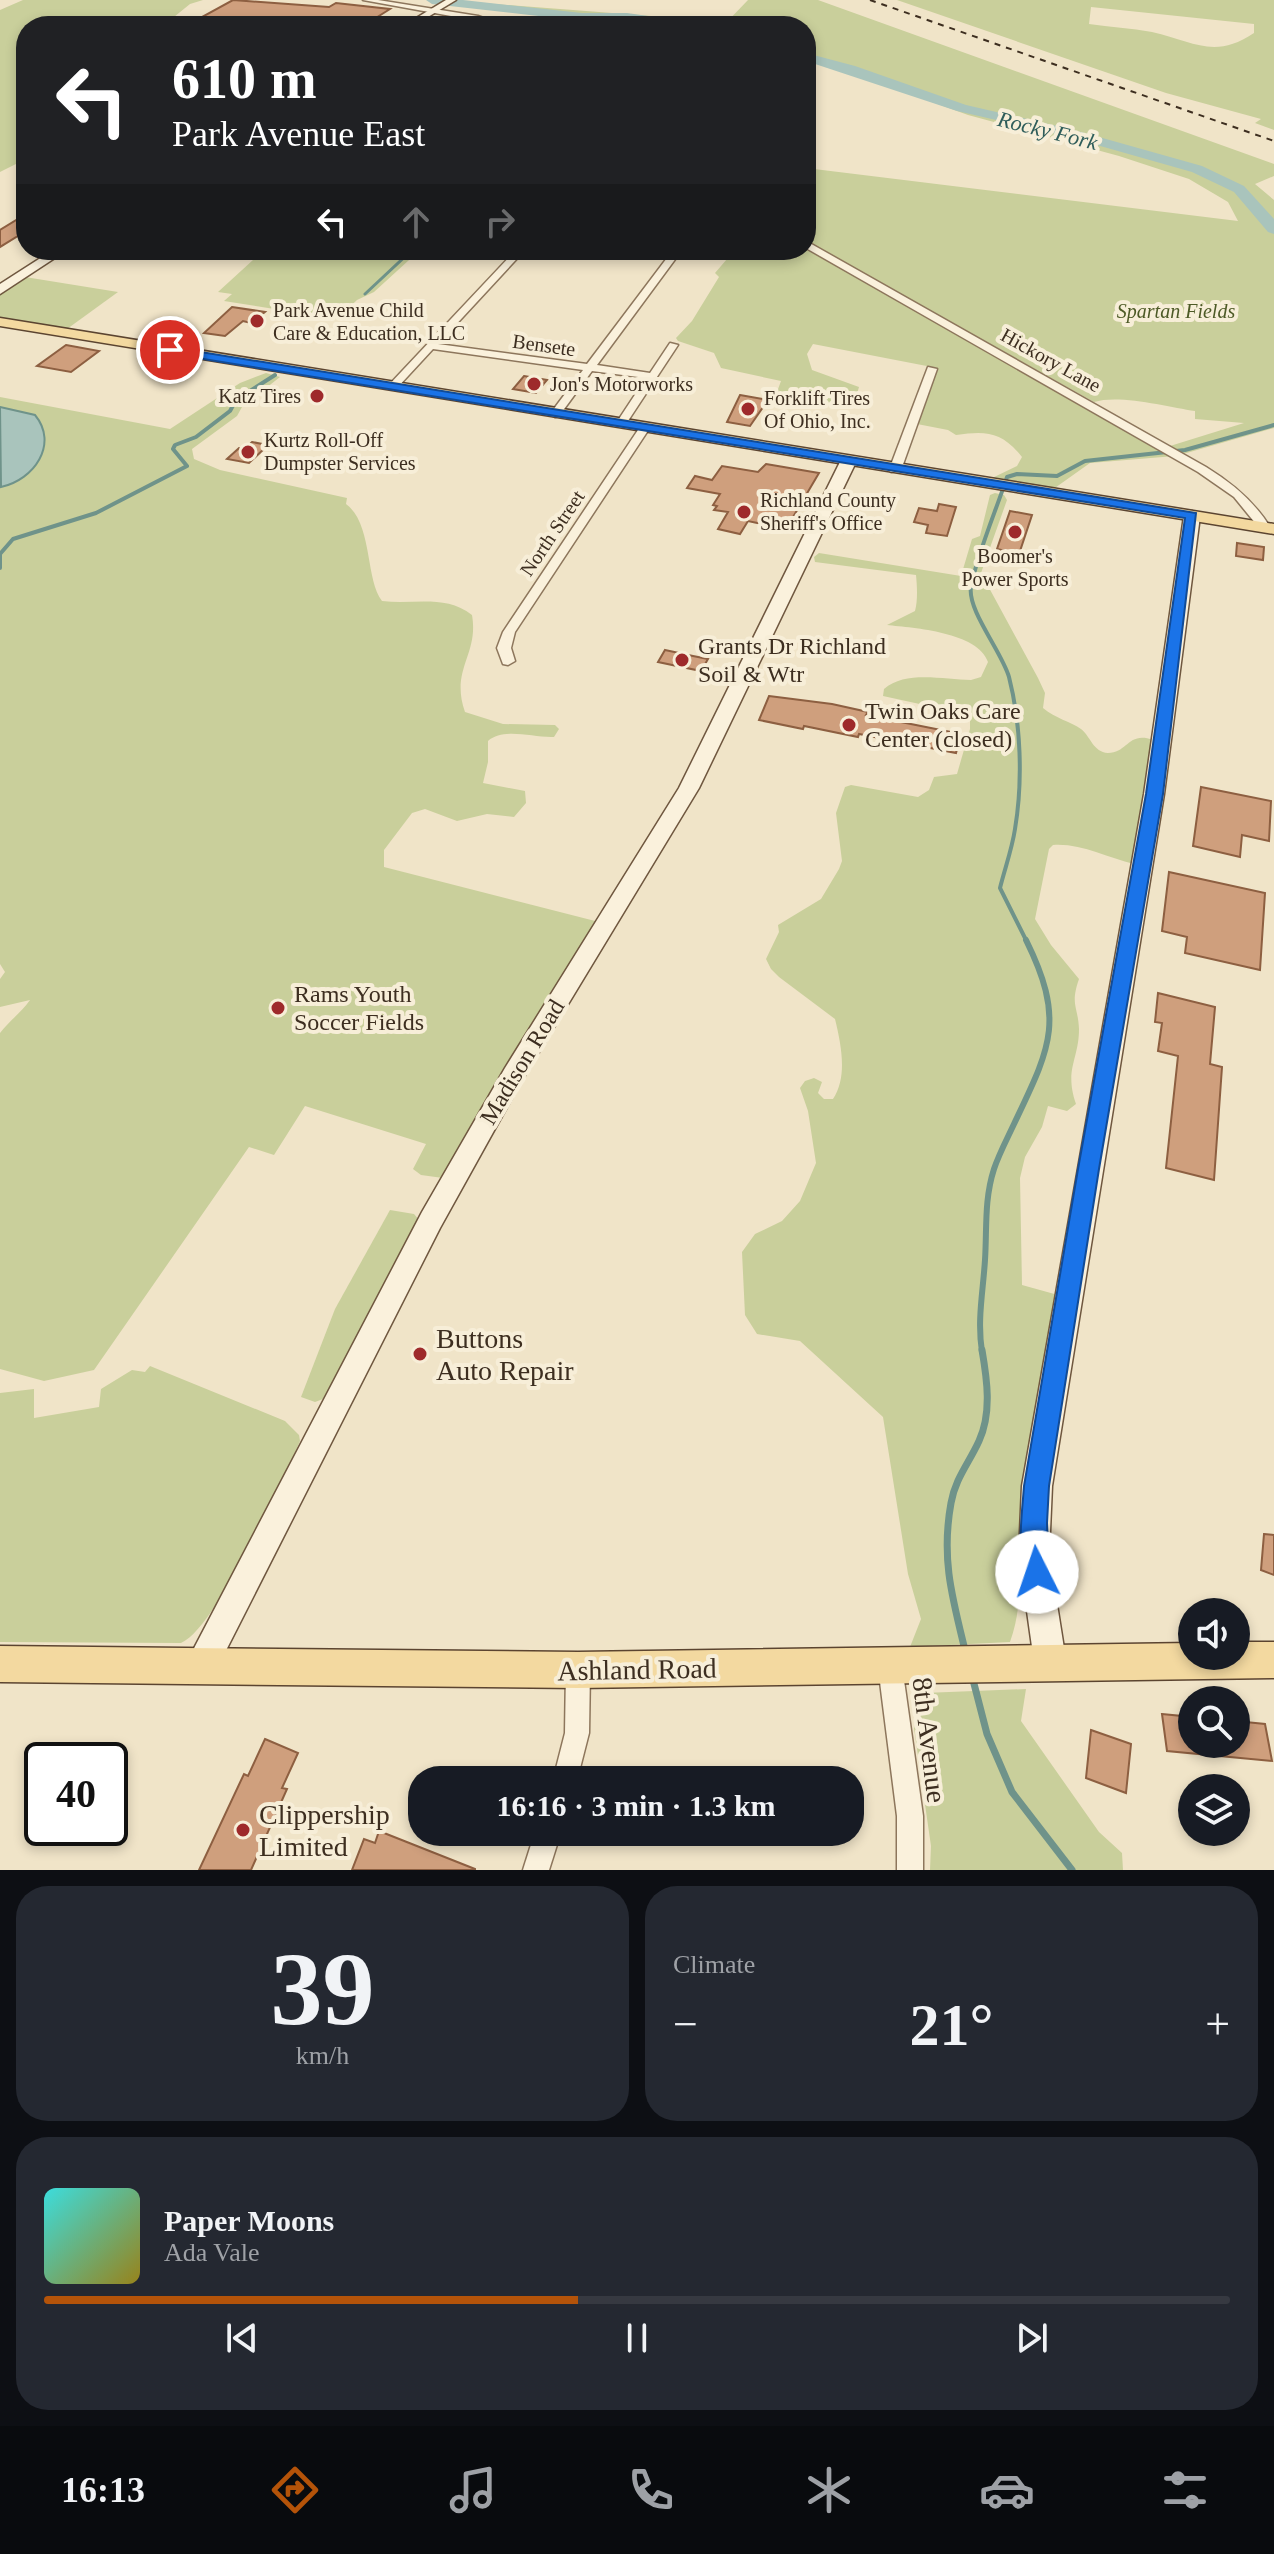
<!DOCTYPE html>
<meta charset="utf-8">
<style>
:root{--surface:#171b24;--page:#242831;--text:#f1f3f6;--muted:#9ea1a6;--line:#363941;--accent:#b45309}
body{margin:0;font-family:"Times New Roman",serif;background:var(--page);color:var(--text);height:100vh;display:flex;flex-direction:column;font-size:30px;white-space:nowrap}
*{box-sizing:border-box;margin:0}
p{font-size:26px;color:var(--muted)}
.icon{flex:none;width:44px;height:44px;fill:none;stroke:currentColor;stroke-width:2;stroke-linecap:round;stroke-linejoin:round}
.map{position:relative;height:1870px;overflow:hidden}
.details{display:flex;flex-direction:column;gap:16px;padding:16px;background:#0d0f14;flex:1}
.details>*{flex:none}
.top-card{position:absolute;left:16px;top:16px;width:800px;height:244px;border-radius:32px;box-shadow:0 4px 12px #0003;background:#202124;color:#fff;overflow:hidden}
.controls{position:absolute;left:1178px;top:1598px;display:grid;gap:16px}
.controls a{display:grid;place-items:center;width:72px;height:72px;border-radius:50%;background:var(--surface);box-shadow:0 4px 12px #0003;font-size:40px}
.speed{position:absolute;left:24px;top:1742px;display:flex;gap:16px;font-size:40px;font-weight:700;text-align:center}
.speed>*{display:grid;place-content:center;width:104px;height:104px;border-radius:50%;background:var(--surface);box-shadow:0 4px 12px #0003;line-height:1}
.speed .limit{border:4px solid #111;border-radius:12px;background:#fff;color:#111}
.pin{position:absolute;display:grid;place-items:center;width:68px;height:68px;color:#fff;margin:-34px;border:4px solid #fff;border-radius:50%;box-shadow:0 2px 8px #0007}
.me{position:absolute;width:88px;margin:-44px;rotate:356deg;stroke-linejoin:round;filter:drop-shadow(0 0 6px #0008)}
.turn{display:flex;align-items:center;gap:28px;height:168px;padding:0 24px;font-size:36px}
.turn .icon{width:104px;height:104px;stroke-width:2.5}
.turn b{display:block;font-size:56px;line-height:68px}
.lanes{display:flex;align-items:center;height:76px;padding:0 24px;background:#0003;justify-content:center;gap:40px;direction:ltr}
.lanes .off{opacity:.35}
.big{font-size:60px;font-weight:700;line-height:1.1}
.details .tile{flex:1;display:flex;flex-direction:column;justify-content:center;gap:12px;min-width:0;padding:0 28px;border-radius:32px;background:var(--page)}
.details .dial{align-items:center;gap:0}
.dial b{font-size:104px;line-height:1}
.song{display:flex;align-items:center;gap:24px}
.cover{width:96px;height:96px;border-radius:12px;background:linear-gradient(135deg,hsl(180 70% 55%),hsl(50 70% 35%))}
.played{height:8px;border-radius:4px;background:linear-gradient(90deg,var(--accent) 45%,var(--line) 45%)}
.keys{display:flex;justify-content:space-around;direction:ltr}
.heat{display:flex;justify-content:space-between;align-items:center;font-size:44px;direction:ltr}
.details .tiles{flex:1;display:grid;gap:16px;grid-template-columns:1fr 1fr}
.tile:last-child{grid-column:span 2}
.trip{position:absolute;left:408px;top:1766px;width:456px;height:80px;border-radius:32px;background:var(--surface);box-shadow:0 4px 12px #0003;font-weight:700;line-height:80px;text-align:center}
.tab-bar{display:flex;height:128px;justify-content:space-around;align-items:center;background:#090b0e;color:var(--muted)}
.tab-bar .icon{width:56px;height:56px}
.tab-bar .active{color:var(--accent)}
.tab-bar b{font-size:36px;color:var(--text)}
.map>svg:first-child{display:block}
</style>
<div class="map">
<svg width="1274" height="1870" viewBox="0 0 1274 1870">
<rect width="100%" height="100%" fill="#f0e4c8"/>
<g fill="#c9cf9b" fill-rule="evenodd">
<polygon points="23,0 203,0 190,4 169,21 232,26 26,26 26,159 0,172 0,10"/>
<path d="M748,0H818L1274,164V176L1255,184L1274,200V428L1183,454L1170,446L1244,423L1195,419V411C1168,407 1119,394 1094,402L806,241V168L1238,221L1228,202L1189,179L1119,156L968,115L847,71L806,60V26H723Z"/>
<path d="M897,0H1274V130L1255,123L1261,119L1166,93ZM1091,7L1254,24V33C1214,60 1193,41 1152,32C1131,28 1110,27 1089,24Z"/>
<polygon points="454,1 651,16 719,26 644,26 448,5"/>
<path d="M806,247L1175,456L1090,463L1052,490L988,480L1017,466L1022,457C1001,431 986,431 956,435L948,430L917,424L937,368L813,344L807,354L812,370L859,387L854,404L845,405L783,396L777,392L781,381L721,368L714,353L678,341L676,338L692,321L719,277L715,273L727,259L716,250H806Z"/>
<polygon points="264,250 420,250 374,292 357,300 337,319 224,301 232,294 218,292"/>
<polygon points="25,277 118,292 67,329 0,319 0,294"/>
<path d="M266,373L280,377L242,407L237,416L192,449L194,459L220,470L347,498L346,504C373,524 365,579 382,601C414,605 445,594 472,615C479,655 450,669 465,712L503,724L555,725L559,729L554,737C533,738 504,727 488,741V762L483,783L525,791L526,803L514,817L487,814L457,821L425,809L412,813L384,850V867L599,922L443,1178L421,1175L413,1169L426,1144L305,1106L274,1155L249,1147L94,1370L44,1381L0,1369V1033C9,1021 21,1013 30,1000L0,1007V979L5,972L0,964V397L170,429L240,383Z"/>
<path d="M995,493L1004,495L1007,500L981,573L1038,678L1045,693L1043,708C1056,719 1070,721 1081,729C1091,737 1093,752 1108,753C1128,753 1128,731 1153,740L1134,864C1108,858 1081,843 1053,845L1049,849L1035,919L1051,945L1079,979C1070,1005 1078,1006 1079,1029C1079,1060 1064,1069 1076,1104L1067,1111L1048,1106L1042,1127L1025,1157L1020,1178L1022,1285L1058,1295C1046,1366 1031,1437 1022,1508C1016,1554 1026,1599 1010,1642L910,1647L921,1619L908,1574L883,1417L800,1341L757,1334L745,1315L742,1252L755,1234L782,1221L800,1201L816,1163L808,1111L800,1088L805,1081L814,1078L822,1082L818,1093L824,1099H833C848,1077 841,1044 835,1019L779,977L771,969L766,959L779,932L778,925L821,899L839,869L842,861L836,813L845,787L851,785L918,797L929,790L934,777L957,774L970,729V715L883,696L884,689C906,670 944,680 971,680L981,677L988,662C978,632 914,628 887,625L915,611C918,600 917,585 916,575L815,562L814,557L819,553L961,576L972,539L980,536L990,495Z"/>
<polygon points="390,1210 414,1214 419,1220 323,1399 315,1402 301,1397 335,1309"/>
<path d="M150,1366L285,1421L299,1435L300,1441L292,1459C272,1497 215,1629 181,1643L0,1642V1393L34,1389V1418L99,1407L101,1389L132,1370L145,1372Z"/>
<polygon points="1026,1689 1021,1721 1099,1832 1122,1853 1123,1870 930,1870 931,1846 914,1728 924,1693"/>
</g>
<path fill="#a9c4bc" stroke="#6f938a" stroke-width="2" d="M0,407L35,415C59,444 34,480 1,487Z"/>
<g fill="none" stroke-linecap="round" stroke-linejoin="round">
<polyline stroke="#6f938a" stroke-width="3" points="365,294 412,250"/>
<g stroke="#6f938a" stroke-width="4">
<polyline points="0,568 0,554 13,539 96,513 187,466 173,449 175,445 196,437 230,411 236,400 275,375"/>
<path d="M1027,942L1000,888C1005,868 1012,849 1015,829C1023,781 1021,724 1009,677C1002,652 967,610 971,587C976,557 997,508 1007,477L1017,474L1057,476L1085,461L1185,450L1274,425"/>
</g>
<path stroke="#6f938a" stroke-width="6" d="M982,1352C977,1320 983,1292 985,1260C987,1229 984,1200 994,1169C999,1154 1007,1139 1014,1124C1050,1048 1066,1021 1026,940"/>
<g stroke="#6f938a" stroke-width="7">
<path d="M965,1650C952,1597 941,1558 951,1503C955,1479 969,1463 979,1441C992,1413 987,1379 982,1350"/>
<polyline points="972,1676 987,1734 1012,1792 1072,1870"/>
</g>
<g fill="#a9c4bc" fill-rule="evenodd">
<polygon points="426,0 463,0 582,13 627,13 690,22 696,26 582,21 432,4"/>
<polygon points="806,53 855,66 966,105 1074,130 1202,166 1244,186 1274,219 1274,234 1268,232 1234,192 1192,172 1065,136 957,111 806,61"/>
</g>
</g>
<g fill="#cf9f7d" stroke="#8d5f41" stroke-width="2">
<polygon points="233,0 329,7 336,3 390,9 363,26 273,26 200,18"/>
<polygon points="26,214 26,231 0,247 0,230"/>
<polygon points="232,307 265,312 251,323 243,321 225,336 204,333"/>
<polygon points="66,345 99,351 71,372 37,366"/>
<polygon points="524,376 547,380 536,393 513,389"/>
<polygon points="740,395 768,400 750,426 727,422"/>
<polygon points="252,442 268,445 249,463 227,459 239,448 245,449"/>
<polygon points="766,464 819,473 786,529 748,521 740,534 718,529 728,512 714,510 717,506 713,505 720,494 687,488 695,476 712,480 722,466 758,472"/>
<polygon points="939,504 956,507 947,536 926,533 928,525 914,522 919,508 937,511"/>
<polygon points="1010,511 1032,515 1019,554 997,549"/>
<polygon points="1237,543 1264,547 1263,560 1236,556"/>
<polygon points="665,650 693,656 708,659 701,671 658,662"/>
<polygon points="769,696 832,704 868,712 866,715 961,734 956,753 859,734 858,737 804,726 803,729 759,720"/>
<polygon points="1201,787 1271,801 1269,841 1242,835 1240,857 1193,846"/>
<polygon points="1169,872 1265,893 1260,970 1185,953 1187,937 1162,931"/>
<polygon points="1158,993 1215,1007 1210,1064 1222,1067 1214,1180 1166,1168 1178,1056 1158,1051 1162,1023 1155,1022"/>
<polygon points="1264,1534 1274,1535 1274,1575 1261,1570"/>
<polygon points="1162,1714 1192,1717 1192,1744 1236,1744 1236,1721 1265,1724 1272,1761 1167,1751"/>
<polygon points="1091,1730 1131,1744 1126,1793 1086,1778"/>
<polygon points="265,1739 298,1753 282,1788 287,1789 251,1870 199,1870 244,1774 248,1776"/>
<polygon points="379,1831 475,1869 475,1870 352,1870 364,1839 375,1843"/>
</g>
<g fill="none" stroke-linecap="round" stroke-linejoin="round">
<defs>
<g id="street">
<polygon points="363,0 378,0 478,16 506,26"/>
<path d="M806,241L1206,467C1232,483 1254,501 1270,527L1264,531L1260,529L1234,497L1198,472L806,248Z"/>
<polygon points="516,250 525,250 438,344 587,364 673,250 682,250 597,365 650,373 670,343 678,345 624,427 615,425 646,378 592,371 559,416 555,417 550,414 583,370 433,349 396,389 387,387"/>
<polygon points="928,367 937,369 901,470 891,472 889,470"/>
<polygon points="640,427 649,429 515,632 511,648 515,661 508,665 503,664 497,648 503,632"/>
<polygon points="890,1654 898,1658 902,1666 923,1816 923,1870 897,1870 897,1816 878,1666 882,1658"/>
<polygon points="578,1658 586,1662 590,1670 589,1733 577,1780 553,1780 565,1733 566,1670 570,1662"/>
<polygon points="535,1832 561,1832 549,1870 523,1870"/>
</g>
<g id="secondary">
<polygon points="446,0 456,0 413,26 403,26"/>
<polygon points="53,250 67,250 0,294 0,284"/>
<polygon points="848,457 856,462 699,788 521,1082 440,1228 213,1676 202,1681 191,1676 186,1665 191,1654 422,1212 505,1068 679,788 840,462"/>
<polygon points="1192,511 1200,516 1164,794 1052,1486 1049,1554 1066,1661 1061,1672 1050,1677 1039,1672 1034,1661 1019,1554 1022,1486 1144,794 1184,516"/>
</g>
<g id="primary">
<polygon points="0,318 1274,524 1274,534 0,326"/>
<polygon points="1236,1642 1274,1642 1274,1678 578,1688 0,1682 0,1646 578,1652 1192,1643 1192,1656 1236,1656"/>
</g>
</defs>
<use href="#street" stroke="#8d765c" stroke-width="3"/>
<use href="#secondary" stroke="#6f573f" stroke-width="3"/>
<use href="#primary" stroke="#5b4430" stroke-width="3"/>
<use href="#street" fill="#faf1dc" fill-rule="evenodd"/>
<use href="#secondary" fill="#faf1dc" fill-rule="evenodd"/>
<use href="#primary" fill="#f3d9a0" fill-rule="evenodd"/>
<polyline stroke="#3d2e20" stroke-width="2" stroke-dasharray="6 6" stroke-linecap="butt" points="870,0 1274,141"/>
</g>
<path fill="#1a73e8" stroke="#114b97" stroke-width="2" d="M170,347L1196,513L1163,794L1099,1169L1049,1486L1047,1523L1049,1572L1046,1581L1037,1585L1027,1581C1016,1553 1022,1515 1024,1486L1078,1169L1146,794L1185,518L166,353V348Z"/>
<g fill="#9e2a2b" stroke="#f7eed8" stroke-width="3">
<circle cx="257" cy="321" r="8"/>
<circle cx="534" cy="384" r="8"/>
<circle cx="317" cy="396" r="8"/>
<circle cx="748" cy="409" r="8"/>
<circle cx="248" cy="452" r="8"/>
<circle cx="744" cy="512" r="8"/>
<circle cx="1015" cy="532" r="8"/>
<circle cx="682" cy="660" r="8"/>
<circle cx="849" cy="725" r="8"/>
<circle cx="278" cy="1008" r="8"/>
<circle cx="420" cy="1354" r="8"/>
<circle cx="243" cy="1830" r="8"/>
</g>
<g text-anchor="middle" stroke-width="8" stroke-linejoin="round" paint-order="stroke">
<g font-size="20" fill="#3d2e20" stroke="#f7eed8" text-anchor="start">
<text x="273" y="317">Park Avenue Child<tspan x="273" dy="23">Care &amp; Education, LLC</tspan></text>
<text x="550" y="391">Jon's Motorworks</text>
<text x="301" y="403" text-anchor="end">Katz Tires</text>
<text x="764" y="405">Forklift Tires<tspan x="764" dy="23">Of Ohio, Inc.</tspan></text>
<text x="264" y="447">Kurtz Roll-Off<tspan x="264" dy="23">Dumpster Services</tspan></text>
<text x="760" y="507">Richland County<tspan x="760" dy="23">Sheriff's Office</tspan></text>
<text x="1015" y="563" text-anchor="middle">Boomer's<tspan x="1015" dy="23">Power Sports</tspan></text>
</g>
<g font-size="20" font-style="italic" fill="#4d5a26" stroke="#f7eed8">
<text x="1176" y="318">Spartan Fields</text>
</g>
<g font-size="20" fill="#3d2e20" stroke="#f7eed8">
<text transform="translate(544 345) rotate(8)" y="7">Bensete</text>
<text transform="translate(1051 360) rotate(29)" y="7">Hickory Lane</text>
<text transform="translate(552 533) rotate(-56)" y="7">North Street</text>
</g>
<g font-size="22" font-style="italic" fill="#2f5d5a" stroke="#f7eed8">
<text transform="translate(1048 130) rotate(14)" y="8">Rocky Fork</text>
</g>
<g font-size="24" fill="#3d2e20" stroke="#f7eed8" text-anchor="start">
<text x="698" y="654">Grants Dr Richland<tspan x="698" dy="28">Soil &amp; Wtr</tspan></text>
<text x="865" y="719">Twin Oaks Care<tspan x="865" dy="28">Center (closed)</tspan></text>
<text x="294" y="1002">Rams Youth<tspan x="294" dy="28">Soccer Fields</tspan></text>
</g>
<g font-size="24" fill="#3d2e20" stroke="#f7eed8">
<text transform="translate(522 1062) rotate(-59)" y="8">Madison Road</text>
</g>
<g font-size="28" fill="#3d2e20" stroke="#f7eed8" text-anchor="start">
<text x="436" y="1348">Buttons<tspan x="436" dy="32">Auto Repair</tspan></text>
<text x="259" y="1824">Clippership<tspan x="259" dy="32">Limited</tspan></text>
</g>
<g font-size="28" fill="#3d2e20" stroke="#f7eed8">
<text transform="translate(637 1669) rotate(-1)" y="10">Ashland Road</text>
<text transform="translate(930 1740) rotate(83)" y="10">8th Avenue</text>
</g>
</g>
</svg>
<div class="controls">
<a><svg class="icon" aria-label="sound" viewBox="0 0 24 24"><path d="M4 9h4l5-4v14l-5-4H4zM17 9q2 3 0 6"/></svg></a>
<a><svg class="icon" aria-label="search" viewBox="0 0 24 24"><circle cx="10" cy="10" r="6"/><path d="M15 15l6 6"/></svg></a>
<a><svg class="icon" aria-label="layers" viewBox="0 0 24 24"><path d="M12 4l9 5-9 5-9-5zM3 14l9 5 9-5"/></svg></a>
</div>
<div class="speed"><div class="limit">40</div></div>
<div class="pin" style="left:170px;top:350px;background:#d93025"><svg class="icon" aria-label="arrive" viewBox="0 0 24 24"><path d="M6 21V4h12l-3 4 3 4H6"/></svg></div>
<svg class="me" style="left:1037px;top:1572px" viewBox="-20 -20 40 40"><circle r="19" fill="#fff"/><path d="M0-13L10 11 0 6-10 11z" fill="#1a73e8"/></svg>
<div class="trip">16:16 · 3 min · 1.3 km</div>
<div class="top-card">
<div class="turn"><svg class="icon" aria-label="left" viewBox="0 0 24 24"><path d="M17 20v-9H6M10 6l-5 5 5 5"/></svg><div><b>610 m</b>Park Avenue East</div></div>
<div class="lanes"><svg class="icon" aria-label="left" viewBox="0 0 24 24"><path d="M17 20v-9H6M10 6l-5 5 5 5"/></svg><svg class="icon off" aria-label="ahead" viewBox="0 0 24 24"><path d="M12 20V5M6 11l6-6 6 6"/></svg><svg class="icon off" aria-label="right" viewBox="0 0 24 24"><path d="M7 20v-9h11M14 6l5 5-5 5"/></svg></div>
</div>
</div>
<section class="details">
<div class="tiles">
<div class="tile dial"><b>39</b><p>km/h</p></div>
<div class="tile"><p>Climate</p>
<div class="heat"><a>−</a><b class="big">21°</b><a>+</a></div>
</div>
<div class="tile">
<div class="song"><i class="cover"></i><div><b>Paper Moons</b><p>Ada Vale</p></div></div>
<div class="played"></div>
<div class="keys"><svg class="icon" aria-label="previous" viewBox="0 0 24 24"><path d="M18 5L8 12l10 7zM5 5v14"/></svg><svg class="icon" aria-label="pause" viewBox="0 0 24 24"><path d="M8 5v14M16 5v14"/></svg><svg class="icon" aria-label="next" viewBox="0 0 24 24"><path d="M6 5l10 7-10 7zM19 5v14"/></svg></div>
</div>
</div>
</section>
<nav class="tab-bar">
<b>16:13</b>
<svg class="icon active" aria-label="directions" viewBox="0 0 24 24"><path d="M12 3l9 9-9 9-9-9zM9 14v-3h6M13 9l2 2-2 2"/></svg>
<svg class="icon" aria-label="music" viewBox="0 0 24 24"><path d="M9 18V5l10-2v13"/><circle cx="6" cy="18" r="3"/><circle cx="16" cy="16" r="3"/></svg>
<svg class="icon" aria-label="phone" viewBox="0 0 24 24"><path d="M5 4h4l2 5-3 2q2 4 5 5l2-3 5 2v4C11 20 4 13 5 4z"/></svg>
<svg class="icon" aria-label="climate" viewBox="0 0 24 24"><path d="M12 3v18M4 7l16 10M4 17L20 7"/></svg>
<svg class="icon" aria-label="car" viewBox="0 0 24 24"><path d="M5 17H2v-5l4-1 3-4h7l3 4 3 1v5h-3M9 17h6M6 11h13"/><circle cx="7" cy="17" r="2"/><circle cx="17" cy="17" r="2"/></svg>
<svg class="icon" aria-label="filters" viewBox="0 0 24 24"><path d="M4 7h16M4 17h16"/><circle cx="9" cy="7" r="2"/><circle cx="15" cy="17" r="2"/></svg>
</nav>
